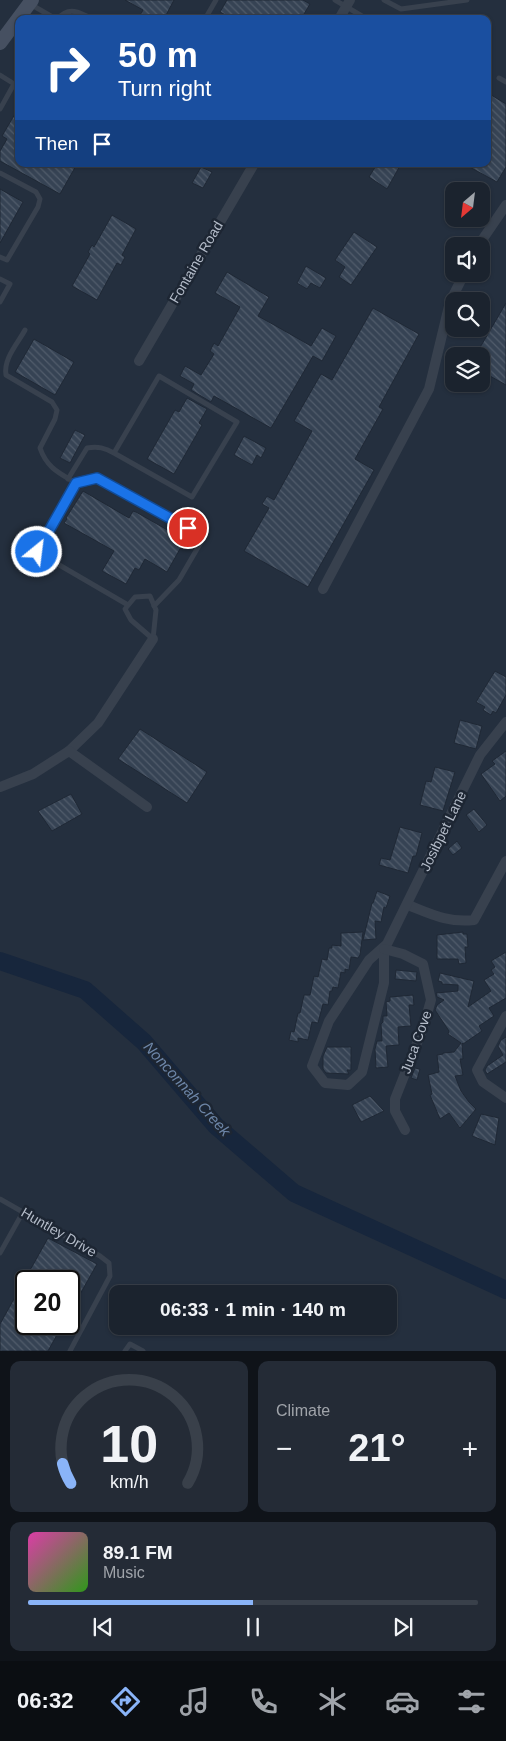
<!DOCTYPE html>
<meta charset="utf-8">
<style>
:root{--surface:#1b232e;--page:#242b36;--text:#f1f3f6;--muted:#a0a4aa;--line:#39404a;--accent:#8ab4f8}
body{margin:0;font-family:Arial,sans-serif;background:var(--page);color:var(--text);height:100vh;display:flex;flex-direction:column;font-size:19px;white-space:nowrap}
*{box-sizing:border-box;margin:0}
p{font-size:16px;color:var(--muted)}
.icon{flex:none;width:28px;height:28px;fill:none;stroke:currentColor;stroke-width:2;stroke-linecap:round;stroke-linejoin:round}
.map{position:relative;height:1351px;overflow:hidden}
.side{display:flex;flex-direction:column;gap:10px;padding:10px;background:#0f1319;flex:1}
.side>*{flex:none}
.banner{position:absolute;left:15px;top:15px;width:476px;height:152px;border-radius:10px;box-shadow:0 1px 4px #0004,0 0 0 1px var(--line);background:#1a4fa0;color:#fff;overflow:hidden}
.needle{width:32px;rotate:208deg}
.tools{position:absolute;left:445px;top:182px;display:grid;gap:10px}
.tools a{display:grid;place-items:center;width:45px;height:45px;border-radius:10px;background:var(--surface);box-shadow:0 1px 4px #0004,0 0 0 1px var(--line);font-size:25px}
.speed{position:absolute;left:15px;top:1270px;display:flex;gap:10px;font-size:25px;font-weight:700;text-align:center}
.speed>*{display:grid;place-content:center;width:65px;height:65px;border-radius:50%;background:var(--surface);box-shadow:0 1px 4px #0004,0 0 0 1px var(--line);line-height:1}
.speed .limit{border:2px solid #111;border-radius:8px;background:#fff;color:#111}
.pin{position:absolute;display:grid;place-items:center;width:42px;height:42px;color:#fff;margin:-21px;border:2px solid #fff;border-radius:50%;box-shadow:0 1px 5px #0007}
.me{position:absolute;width:55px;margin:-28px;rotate:29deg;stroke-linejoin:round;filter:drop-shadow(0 0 4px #0008)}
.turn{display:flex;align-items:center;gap:18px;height:105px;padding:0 20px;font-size:22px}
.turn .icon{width:65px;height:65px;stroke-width:2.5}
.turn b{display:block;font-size:35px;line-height:42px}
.then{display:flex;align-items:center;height:48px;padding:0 20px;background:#0003;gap:10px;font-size:19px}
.big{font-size:38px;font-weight:700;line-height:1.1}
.side .card{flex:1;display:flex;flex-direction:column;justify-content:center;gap:8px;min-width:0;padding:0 18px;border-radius:10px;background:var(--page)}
.side .dial{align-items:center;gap:0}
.dial svg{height:130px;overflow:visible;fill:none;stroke:var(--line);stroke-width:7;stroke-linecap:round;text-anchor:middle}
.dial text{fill:var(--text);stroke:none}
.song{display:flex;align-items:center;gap:15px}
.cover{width:60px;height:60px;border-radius:8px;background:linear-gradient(135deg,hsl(320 70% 55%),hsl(110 70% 35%))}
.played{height:5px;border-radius:2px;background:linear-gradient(90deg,var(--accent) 50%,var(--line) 50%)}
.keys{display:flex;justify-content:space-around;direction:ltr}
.heat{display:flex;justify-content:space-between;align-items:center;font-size:28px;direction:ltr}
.side .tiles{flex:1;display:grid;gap:10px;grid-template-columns:1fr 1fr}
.card:last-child{grid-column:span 2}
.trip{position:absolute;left:109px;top:1285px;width:288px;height:50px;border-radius:10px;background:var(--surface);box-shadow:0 1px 4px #0004,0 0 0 1px var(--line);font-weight:700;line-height:50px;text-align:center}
.dock{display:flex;height:80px;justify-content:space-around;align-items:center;background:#0b0e12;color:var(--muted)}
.dock .icon{width:35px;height:35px}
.dock .current{color:var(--accent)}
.dock b{font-size:22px;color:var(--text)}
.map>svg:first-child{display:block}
</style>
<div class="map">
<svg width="506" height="1351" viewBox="0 0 506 1351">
<defs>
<pattern id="building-back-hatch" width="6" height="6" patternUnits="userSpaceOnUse" patternTransform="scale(1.25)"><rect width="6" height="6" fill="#364354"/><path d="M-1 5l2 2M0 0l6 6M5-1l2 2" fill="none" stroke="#515c6b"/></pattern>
</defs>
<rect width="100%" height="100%" fill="#242f3e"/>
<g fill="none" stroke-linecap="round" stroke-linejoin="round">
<polyline stroke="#17263c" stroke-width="18" points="0,961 85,990 144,1042 216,1126 294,1193 506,1290"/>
</g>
<g fill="url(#building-back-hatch)" stroke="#1f2835">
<polygon points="125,0 174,0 164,19 138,19 143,10"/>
<polygon points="227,0 303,0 310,4 301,19 233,19 220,12"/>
<polygon points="488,93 506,104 506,167 497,182 464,164 488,164"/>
<polygon points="19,107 19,164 77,164 60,194 0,161 0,151 7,139 2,136"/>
<polygon points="377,164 401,164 387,189 369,177"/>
<polygon points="201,167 212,172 203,188 192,183"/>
<polygon points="0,189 23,202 0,243"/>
<polygon points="112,215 136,229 122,255 125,257 121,265 117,263 97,300 72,286 90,254 88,252 92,245 94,247"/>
<polygon points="354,232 377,247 351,285 339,277 345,267 335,260"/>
<polygon points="306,266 326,278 320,288 311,283 307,289 297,283"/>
<polygon points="227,272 269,297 258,316 276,326 311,346 322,328 336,336 322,361 313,356 271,428 214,396 211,402 191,390 194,384 180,376 185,366 201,375 214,354 210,351 214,343 218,346 240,307 215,293"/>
<polygon points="506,303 506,385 481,371 481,356 475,356"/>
<polygon points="373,308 419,334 379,407 383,409 355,459 374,470 308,587 244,551 269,508 262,504 267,496 274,500 312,431 294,421 321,374 332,380"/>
<polygon points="34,339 74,362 55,395 15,372"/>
<polygon points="187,398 207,409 199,423 202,425 174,474 147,459 175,410 179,412"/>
<polygon points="75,430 85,435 70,463 60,458"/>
<polygon points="244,436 266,448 261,458 257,455 252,465 234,455"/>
<polygon points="83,491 129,518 133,511 136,512 185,540 167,572 145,559 139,570 135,568 126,584 102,571 114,551 64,523 67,519 66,518"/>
<polygon points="495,671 506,677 506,695 496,713 493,711 491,715 483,710 485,707 476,702"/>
<polygon points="460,720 482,726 476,749 454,743"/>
<polygon points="140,729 207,772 187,803 118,759"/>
<polygon points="506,751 506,796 500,801 481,774 495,764 492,761"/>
<polygon points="435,767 455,772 443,811 420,805 426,781 431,782"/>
<polygon points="71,794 82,814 52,831 38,811"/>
<polygon points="474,809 487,825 479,832 466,815"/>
<polygon points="400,827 422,833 416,856 413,856 408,873 379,865 381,858 390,860"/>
<polygon points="457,841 462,848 453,855 448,849"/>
<polygon points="377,891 390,896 386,908 384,907 381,922 375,921 376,939 363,940 372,903 373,903"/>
<polygon points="363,932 360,955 358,958 351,957 349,970 345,969 345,973 341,972 338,988 333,987 332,991 330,991 328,1005 323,1004 318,1023 312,1022 308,1040 298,1038 298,1042 289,1040 291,1031 294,1032 298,1013 300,1013 304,995 310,995 314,976 318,977 322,959 327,960 329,948 332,948 332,945 341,946 341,933"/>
<polygon points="463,932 463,934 467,934 468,947 465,947 466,963 459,964 458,959 437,959 437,935"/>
<polygon points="506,952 506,998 489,1008 494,1016 479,1026 482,1031 463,1044 462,1043 463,1059 460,1059 463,1075 455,1076 461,1091 469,1102 476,1109 460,1128 449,1113 440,1119 430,1095 432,1094 428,1075 439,1072 437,1055 443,1054 443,1053 454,1052 461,1043 448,1034 449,1031 435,1010 437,1005 444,1000 437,997 436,993 458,991 458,985 442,984 442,982 438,981 440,973 474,981 468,1007 491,991 484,980 494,974 491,970 495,967 491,961"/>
<polygon points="396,970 417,972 416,981 395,979"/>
<polygon points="413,995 414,1005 409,1005 411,1026 398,1027 399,1045 386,1046 388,1067 376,1068 375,1049 377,1041 382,1041 381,1024 383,1022 383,1016 387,1016 386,1002 390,1001 390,997"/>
<polygon points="506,1037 506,1062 487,1074 485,1070 487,1066 503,1055 498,1046 501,1040"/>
<polygon points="327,1047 351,1047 351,1070 347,1070 349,1074 326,1073 323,1069 323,1056"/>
<polygon points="415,1068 420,1069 417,1080 411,1078"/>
<polygon points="370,1096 384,1111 361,1122 352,1105"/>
<polygon points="481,1114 499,1118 495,1145 472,1136"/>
<polygon points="48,1238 97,1264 69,1314 69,1281 26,1281 26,1324 63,1324 48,1351 0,1351 0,1324"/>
</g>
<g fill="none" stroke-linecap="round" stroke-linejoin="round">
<g stroke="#38414e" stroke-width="5">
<polyline points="335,0 367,19"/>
<polyline points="384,0 401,9 467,0"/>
<polyline points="30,4 56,19"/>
<path d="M58,19C68,6 80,12 92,19"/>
<polyline points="205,19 216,0"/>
<polyline points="0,75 19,87"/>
<polyline points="499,78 506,82"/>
<polyline points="0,109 14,84"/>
<polyline points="0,173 36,192 40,199 38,207 7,260 0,257"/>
<polyline points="0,279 10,284 0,302"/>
<path d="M25,330C18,343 3,359 6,375L52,402L57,410L55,419L40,448C47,468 59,473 76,483"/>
<path d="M68,479L87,448C98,446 105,448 114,453L192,497L237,422L159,376L114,453"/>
<polygon points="150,596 156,610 153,639 131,620 125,609 135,597"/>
<polyline points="128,605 37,552 76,483 97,478 204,537 179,580 154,606"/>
<polyline points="0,1199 100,1256 109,1263 110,1276 70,1351"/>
<polyline points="0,1253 23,1212"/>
<polyline points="125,1351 130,1344 143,1351"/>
</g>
<g stroke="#38414e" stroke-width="10">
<polyline points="339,19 350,0"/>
<polyline points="478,246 506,205"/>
<polyline points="139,361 254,164"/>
<polyline points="323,589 429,389 450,302 464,274"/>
<polyline points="69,751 98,723 153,639"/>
<polyline points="0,787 33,774 69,751 147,807"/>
<path d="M408,905C431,914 448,923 474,920L506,861"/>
<polyline points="387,944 369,960 329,1021 312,1066 325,1083 348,1085 362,1072 384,983 384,949 387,944 480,755 506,722"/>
<polyline points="384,949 403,954 423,964 431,1000 423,1028 395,1099 395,1111 405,1130"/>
<polyline points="506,1016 477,1070 483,1082 506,1098"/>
</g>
<polyline stroke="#465061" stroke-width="14" points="0,43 32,0"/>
</g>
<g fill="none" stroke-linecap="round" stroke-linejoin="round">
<defs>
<polyline id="route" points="37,552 76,483 97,478 188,528"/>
</defs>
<use href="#route" stroke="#114b97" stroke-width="12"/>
<use href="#route" stroke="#1a73e8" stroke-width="9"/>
</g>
<g text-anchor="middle" stroke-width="5" stroke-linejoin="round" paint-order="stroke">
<g font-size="14" fill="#b4bcc9" stroke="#1d2633">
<text transform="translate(196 262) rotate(-60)" y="5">Fontaine Road</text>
<text transform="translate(443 831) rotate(-64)" y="5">Josibpet Lane</text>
<text transform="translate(416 1042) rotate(-70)" y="5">Juca Cove</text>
<text transform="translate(59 1232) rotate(30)" y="5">Huntley Drive</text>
</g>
<g font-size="15" font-style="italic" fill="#6d86a8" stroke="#1d2633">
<text transform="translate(187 1089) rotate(48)" y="5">Nonconnah Creek</text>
</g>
</g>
</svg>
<div class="tools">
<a><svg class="needle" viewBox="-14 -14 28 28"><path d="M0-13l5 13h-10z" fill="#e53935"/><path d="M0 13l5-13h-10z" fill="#a0a4aa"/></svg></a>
<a><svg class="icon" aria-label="sound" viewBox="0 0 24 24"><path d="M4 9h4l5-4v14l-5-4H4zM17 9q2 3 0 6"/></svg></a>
<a><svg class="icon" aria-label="search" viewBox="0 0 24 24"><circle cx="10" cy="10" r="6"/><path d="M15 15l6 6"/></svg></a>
<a><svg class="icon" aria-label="layers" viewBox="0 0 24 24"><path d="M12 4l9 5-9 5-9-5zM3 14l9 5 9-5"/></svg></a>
</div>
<div class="speed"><div class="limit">20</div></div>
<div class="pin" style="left:188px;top:528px;background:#d93025"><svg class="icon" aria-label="arrive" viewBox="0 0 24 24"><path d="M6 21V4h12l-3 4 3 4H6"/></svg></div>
<svg class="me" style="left:37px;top:552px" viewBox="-20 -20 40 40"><circle r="17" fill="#1a73e8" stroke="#fff" stroke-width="3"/><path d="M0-11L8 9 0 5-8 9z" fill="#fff"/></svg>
<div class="trip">06:33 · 1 min · 140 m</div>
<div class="banner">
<div class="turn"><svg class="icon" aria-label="right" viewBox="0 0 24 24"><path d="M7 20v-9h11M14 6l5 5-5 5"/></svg><div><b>50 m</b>Turn right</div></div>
<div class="then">Then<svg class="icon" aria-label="arrive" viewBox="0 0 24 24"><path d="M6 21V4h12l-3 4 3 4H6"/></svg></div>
</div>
</div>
<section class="side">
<div class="tiles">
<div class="card dial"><svg viewBox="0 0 100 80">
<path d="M14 69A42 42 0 1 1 86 69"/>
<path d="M14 69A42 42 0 0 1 9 57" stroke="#8ab4f8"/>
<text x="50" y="56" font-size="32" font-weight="700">10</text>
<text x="50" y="72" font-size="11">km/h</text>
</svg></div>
<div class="card"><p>Climate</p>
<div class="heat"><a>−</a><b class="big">21°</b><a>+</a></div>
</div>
<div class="card">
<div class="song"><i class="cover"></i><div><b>89.1 FM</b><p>Music</p></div></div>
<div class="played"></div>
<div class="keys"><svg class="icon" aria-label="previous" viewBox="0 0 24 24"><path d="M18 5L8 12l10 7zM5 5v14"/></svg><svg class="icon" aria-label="pause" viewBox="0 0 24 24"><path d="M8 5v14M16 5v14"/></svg><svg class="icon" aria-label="next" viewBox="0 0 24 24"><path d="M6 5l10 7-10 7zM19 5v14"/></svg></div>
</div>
</div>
</section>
<nav class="dock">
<b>06:32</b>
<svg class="icon current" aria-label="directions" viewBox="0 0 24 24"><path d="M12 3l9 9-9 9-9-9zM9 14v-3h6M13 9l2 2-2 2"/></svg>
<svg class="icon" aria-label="music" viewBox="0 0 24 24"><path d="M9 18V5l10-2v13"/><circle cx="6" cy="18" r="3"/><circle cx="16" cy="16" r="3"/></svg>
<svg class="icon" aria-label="phone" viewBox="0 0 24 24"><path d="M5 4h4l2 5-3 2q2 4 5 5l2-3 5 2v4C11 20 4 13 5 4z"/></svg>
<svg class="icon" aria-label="climate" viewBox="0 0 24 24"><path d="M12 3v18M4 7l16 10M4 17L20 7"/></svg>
<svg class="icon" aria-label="car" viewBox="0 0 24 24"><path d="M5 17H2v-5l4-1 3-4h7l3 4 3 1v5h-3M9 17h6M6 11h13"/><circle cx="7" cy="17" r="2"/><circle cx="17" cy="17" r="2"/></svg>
<svg class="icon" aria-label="filters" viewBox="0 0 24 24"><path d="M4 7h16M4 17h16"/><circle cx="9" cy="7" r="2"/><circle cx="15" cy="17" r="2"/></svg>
</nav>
